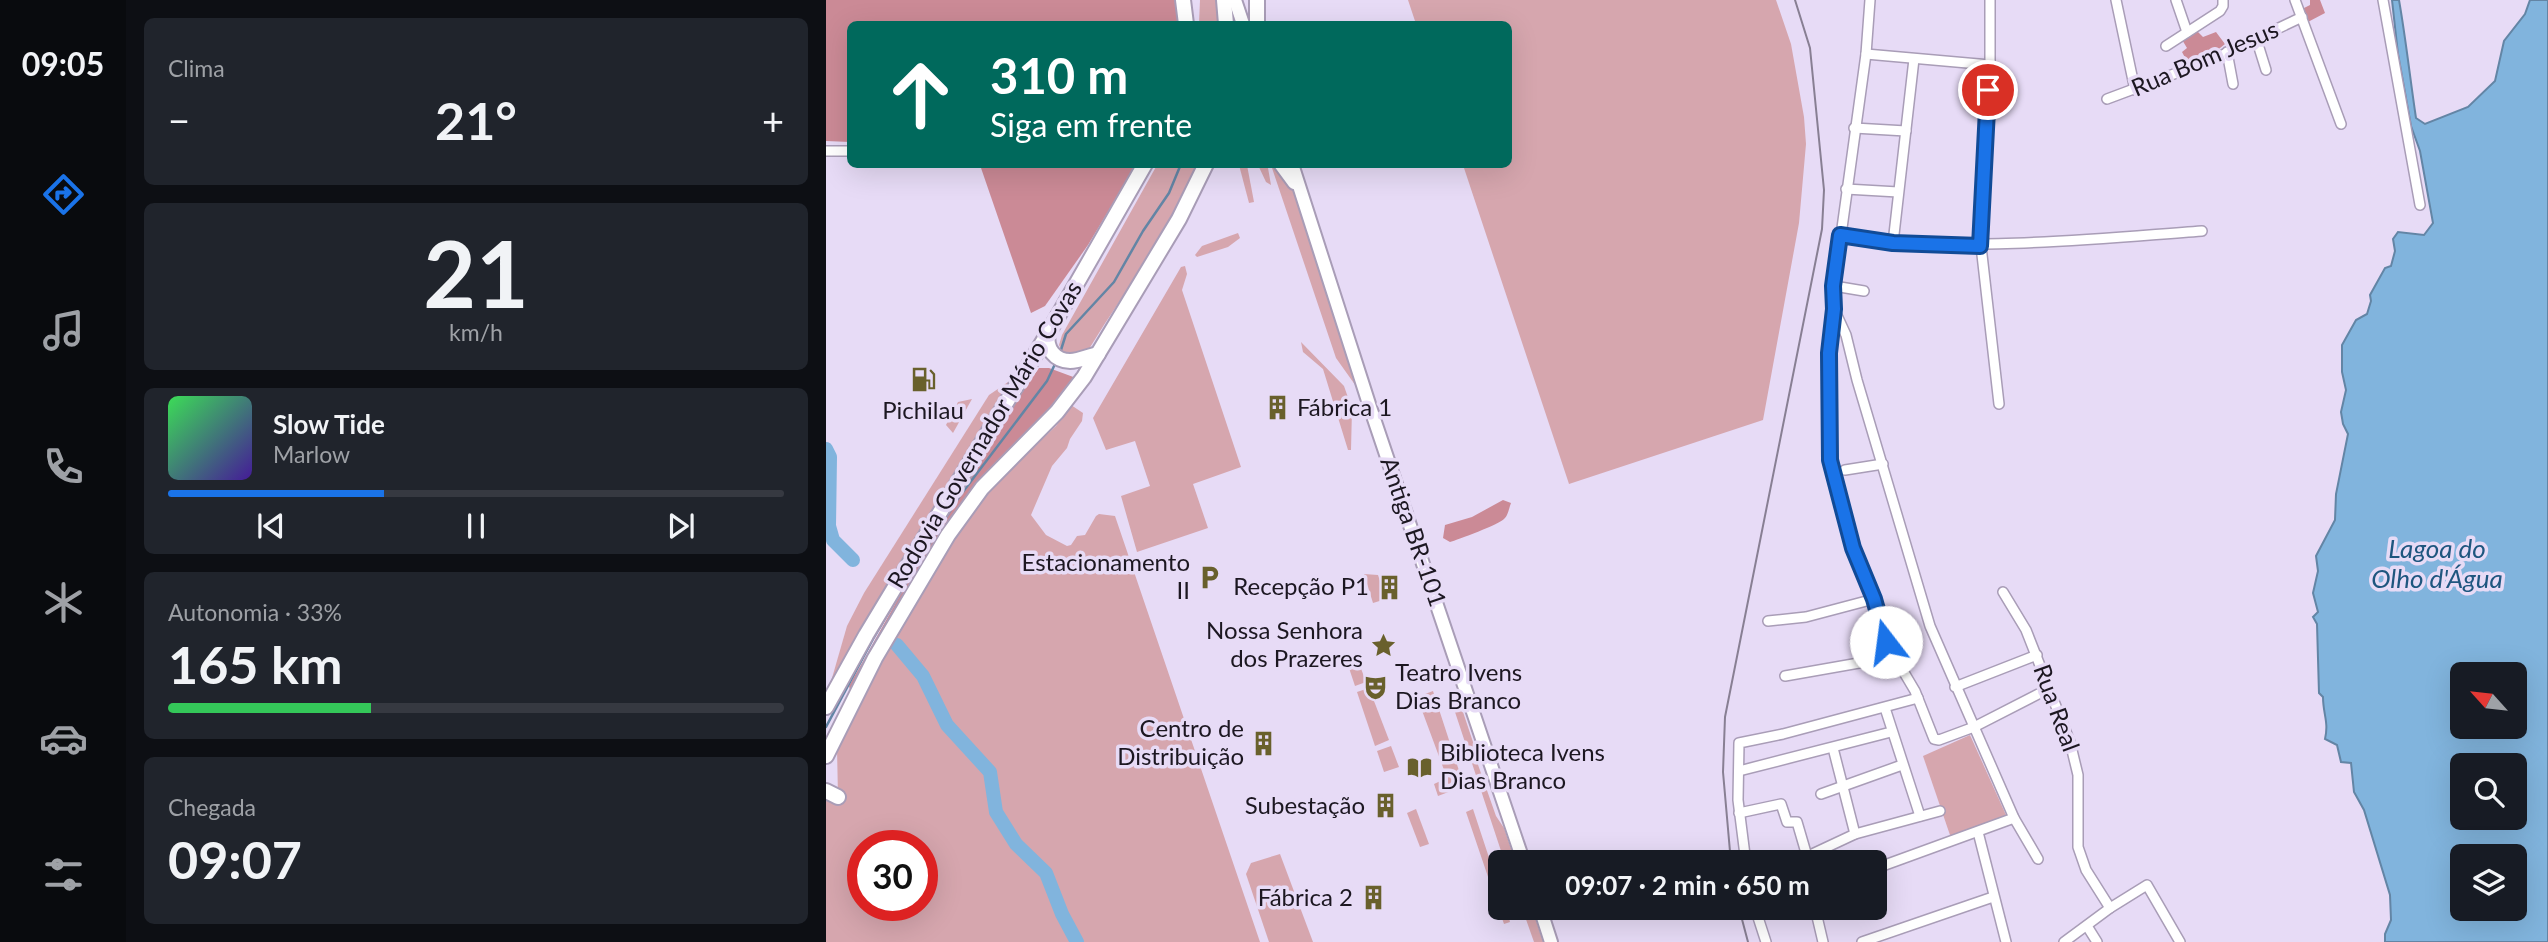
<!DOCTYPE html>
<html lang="pt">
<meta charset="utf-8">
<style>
:root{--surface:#171b24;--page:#20242c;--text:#f1f3f6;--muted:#9ea1a6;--line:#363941;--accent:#1a73e8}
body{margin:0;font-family:Lato,sans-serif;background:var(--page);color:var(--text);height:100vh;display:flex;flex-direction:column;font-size:26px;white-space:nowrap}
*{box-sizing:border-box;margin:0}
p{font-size:23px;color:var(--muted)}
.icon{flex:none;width:38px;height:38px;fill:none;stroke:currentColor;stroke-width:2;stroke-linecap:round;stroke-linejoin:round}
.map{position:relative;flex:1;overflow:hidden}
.drawer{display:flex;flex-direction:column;gap:18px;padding:18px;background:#0d0f14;width:700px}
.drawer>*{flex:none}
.hud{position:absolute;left:21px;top:21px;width:665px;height:147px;border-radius:10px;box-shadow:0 7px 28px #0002;background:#00695c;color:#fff;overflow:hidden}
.needle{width:46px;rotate:297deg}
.tools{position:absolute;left:1624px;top:662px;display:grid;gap:14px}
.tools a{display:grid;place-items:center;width:77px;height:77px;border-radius:10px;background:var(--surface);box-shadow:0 7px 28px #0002;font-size:35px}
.speed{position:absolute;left:21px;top:830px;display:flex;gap:14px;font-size:35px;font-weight:700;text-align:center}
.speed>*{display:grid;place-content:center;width:91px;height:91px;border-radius:50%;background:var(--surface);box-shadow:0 7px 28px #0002;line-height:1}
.speed .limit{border:10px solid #d22;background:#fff;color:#111}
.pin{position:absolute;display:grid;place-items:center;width:60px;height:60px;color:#fff;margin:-30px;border:4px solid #fff;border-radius:50%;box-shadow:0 2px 7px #0007}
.me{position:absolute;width:77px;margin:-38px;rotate:345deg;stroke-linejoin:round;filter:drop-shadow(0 0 5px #0008)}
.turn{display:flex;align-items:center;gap:24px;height:147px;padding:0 28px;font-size:32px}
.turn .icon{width:91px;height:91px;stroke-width:2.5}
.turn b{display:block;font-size:49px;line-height:60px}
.big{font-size:52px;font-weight:700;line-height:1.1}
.drawer .widget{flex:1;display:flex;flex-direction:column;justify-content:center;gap:10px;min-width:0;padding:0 24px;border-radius:10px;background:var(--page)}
.drawer .dial{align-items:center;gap:0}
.dial b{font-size:91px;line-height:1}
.song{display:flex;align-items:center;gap:21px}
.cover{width:84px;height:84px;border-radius:10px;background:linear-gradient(135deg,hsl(130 70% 55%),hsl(260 70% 35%))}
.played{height:7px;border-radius:4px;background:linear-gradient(90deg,var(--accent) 35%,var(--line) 35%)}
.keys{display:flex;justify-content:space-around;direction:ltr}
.heat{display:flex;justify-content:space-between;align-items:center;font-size:38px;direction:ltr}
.charge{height:10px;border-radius:5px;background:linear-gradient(90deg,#34c759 33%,var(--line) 0)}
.trip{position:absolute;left:662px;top:850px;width:399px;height:70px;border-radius:10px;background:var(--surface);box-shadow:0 7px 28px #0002;font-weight:700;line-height:70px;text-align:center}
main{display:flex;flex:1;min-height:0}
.tab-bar{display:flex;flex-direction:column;width:126px;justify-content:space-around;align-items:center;background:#090b0e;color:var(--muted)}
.tab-bar .icon{width:49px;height:49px}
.tab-bar .selected{color:var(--accent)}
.tab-bar b{font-size:32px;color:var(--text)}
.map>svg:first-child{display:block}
</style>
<main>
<nav class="tab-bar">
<b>09:05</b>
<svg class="icon selected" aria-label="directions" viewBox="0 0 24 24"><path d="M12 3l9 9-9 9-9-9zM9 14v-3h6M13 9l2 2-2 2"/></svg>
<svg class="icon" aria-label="music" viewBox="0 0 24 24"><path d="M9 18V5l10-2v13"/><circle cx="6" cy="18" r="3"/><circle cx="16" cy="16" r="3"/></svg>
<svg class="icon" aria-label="phone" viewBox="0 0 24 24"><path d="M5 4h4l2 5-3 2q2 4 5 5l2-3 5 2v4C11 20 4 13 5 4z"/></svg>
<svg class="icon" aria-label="climate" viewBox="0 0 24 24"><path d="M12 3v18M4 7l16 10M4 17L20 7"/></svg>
<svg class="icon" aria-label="car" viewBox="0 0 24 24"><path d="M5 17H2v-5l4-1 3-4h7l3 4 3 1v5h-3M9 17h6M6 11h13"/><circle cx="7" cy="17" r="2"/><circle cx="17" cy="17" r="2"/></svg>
<svg class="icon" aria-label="filters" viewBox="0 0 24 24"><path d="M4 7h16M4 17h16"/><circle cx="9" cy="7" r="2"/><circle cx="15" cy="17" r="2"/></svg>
</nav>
<section class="drawer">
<div class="widget"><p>Clima</p>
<div class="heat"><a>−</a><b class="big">21°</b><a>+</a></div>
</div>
<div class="widget dial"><b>21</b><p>km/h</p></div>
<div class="widget">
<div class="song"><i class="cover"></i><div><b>Slow Tide</b><p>Marlow</p></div></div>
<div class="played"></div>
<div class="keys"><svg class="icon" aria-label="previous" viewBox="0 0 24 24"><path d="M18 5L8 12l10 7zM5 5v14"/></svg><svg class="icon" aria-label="pause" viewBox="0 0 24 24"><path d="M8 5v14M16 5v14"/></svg><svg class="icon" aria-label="next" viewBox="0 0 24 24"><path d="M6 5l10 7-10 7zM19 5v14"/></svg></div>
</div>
<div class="widget"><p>Autonomia · 33%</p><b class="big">165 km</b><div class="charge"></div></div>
<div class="widget"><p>Chegada</p><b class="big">09:07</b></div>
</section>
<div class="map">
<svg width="1722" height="942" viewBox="0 0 1722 942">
<rect width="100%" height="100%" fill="#e7dbf6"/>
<g fill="#d6a6ae" fill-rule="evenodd">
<polygon points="374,0 395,0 396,24 373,24"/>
<polygon points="582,0 950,0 965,44 978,117 980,144 973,223 937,420 743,484 637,165 682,164 682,24 590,24"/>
<path d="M331,165H371C345,231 300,288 263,349L257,355H238L233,345L236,335Z"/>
<polygon points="413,165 421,165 428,202 423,203"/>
<polygon points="432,165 449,165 466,186 532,389 510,358 446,168 442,168 445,185 440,182"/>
<polygon points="412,233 414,238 402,247 371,257 369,255 376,246"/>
<polygon points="359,266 361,274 356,290 415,467 367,484 382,528 311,552 295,496 324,486 309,441 280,450 267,418 355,267"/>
<polygon points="475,342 518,386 526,409 525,450 522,450 497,369 477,352"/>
<polygon points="188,378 4,685 21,626 38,593 163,395"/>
<polygon points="146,399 127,433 120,425 132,402"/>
<path d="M245,405L257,413L256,421L244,439L241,448L226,466L205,515L220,535L241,546L245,545L251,536L259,535L270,516L273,514L289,516L434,942H0V791L12,797L11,748L42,684L99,586L147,508L174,478L230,426ZM37,845H96V905H37Z"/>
<polygon points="538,574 552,575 560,599 547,603"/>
<polygon points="530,655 540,682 529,686 520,659"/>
<polygon points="543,688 563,740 549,746 531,692"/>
<polygon points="607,691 638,786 612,796 608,784 621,778 591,697"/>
<polygon points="631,709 636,709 647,742 650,759 670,816 678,828 690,863 679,863 629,712"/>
<polygon points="1144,735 1180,815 1125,838 1097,756"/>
<polygon points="565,746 573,767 558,772 551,751"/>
<polygon points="590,809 603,844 594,847 581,813"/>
<polygon points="647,809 674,891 674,908 680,908 684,922 678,924 640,812"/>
<polygon points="454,854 487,942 443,942 420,874 425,863"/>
<polygon points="696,908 706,908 717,942 708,942"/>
</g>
<g fill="#cb8a96">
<polygon points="0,0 353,0 354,24 24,24 24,142 0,141"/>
<polygon points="1484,0 1494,0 1499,13 1480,23 1474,10 1484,5"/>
<polygon points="1369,29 1377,37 1390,32 1399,44 1384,56 1363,65 1356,52 1361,48 1355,38"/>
<polygon points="167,164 310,165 262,245 219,306 205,313 155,168"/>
<polygon points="213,368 223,368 250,378 84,586 24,690 23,686 129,498 179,415"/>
<path d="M677,500L685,503C683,508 682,516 678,519C674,524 631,540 624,542L617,538L619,525L646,517Z"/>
</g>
<path fill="#81b4dd" stroke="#6385a5" stroke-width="2" fill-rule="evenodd" d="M1566,0H1573C1580,40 1584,78 1590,118L1599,124L1642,107L1669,81L1678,41L1699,14L1704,0H1722V942H1559V934L1565,920L1564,895L1538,810L1528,792L1525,763L1515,762L1511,745L1499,739C1503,722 1497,714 1497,697L1493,693L1491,624L1487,617L1492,612L1487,593L1492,571L1490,556L1509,520L1510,494L1522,434L1517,424L1515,412L1520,390L1516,372V345L1530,320L1541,314L1545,301L1544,295L1559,268L1565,266L1569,251L1567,239L1572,232L1598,235L1607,223L1594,151L1585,126L1572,54ZM1636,674H1689V726H1636ZM1636,765H1689V817H1636ZM1636,856H1689V908H1636Z"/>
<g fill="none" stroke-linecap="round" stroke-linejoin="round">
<g stroke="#6385a5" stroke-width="2.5">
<polyline points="234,353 240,334 288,282 317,231 343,193 355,164"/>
<polyline points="99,550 133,497 221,381 229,364"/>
<polyline points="0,727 48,637 94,559"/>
</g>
<g stroke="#81b4dd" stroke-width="14">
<polyline points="0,449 4,457 3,526 7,540 27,560"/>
<polyline points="71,645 97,676 121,725 164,772 170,812 190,844 220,873 236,914 251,942"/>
</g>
<defs>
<g id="minor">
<polyline points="1044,0 1040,54 1008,286 1008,309 1002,377 1005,468 1027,548 1048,599 1060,642 1089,691 1108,739 1113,740 1148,727 1222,689"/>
<polyline points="1164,0 1164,65 1155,246 1173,404"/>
<polyline points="1290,0 1309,90"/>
<polyline points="1350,0 1361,32"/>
<polyline points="1469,0 1515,124"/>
<polyline points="1557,0 1594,205"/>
<polyline points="1430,38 1440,70"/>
<polyline points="1340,46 1394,11 1397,6 1397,0"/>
<polyline points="1401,52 1407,84"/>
<polyline points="1040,54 1164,65"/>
<polyline points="1281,99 1388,59 1476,17"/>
<polyline points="1028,128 1080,131"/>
<polyline points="0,151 24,151"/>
<polyline points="1020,189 1072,192"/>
<path d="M1014,235C1137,253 1253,240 1376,231"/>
<polyline points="1067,243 1088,59"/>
<polyline points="1008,286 1038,291"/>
<polyline points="1008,309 1020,335 1031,380 1104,626 1188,818 1212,859"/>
<polyline points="1019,470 1057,464"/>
<polyline points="1177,592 1200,630 1244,742 1252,775 1252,847 1260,870 1284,908"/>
<polyline points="942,621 980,617 1048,599"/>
<polyline points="959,676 1067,657"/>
<polyline points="1129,687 1211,655"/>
<polyline points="1059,708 1094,816"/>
<polyline points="1007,748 1029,834"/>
<polyline points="913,771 1065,732"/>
<polyline points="995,794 1076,765"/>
<polyline points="913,813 955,804 961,822 971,822 983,863"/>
<polyline points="1152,832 1180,942"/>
<polyline points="982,856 1029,834 1114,811"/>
<polyline points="920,863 912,800 913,743 957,734 1092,698"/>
<polyline points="1048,869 1188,818"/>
<polyline points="929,908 940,942"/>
<polyline points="989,908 997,942"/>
<polyline points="1261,926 1271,942"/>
<polyline points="1036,942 1167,897"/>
<polyline points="1238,942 1284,908 1321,885 1354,942"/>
</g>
<g id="major">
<polyline points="409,0 417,24"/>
<polyline points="454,164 468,183"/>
<polyline points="466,164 544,407 698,863"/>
<polyline points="714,908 725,942"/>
</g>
<g id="highway">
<polyline points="357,0 360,24"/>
<polyline points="398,0 400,24"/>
<polyline points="431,0 431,24"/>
<path d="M222,334C219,348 229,361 244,361C253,361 263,356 272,354"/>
<polyline points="0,707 40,635 224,330 319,164"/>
<polyline points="0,756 49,658 122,535 156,488 231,412 258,377 353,219 380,164"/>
<polyline points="0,791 12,797"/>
</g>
</defs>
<use href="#minor" stroke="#a99db7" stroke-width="12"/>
<use href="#major" stroke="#a99db7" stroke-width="16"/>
<use href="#highway" stroke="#a99db7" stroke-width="18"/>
<use href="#minor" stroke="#fff" stroke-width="9"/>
<use href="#major" stroke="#fff" stroke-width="12"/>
<use href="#highway" stroke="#fff" stroke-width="14"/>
<g stroke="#887f93" stroke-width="2">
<polyline points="905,863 897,772 899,717 996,229 998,190 984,48 969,0"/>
<polyline points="913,908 922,942"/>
</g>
</g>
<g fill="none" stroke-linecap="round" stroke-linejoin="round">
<defs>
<polyline id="route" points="1060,642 1048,599 1027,548 1004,460 1003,353 1008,309 1007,286 1014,235 1067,243 1154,246 1162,90"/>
</defs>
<use href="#route" stroke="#114b97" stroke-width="18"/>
<use href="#route" stroke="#1a73e8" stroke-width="12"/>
</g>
<defs>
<symbol id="fuel-bare" viewBox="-9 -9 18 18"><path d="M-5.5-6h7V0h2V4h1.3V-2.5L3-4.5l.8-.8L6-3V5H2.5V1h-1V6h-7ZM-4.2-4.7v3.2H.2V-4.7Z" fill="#69602c" stroke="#e7dbf6" stroke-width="2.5" paint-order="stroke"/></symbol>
<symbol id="building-bare" viewBox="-9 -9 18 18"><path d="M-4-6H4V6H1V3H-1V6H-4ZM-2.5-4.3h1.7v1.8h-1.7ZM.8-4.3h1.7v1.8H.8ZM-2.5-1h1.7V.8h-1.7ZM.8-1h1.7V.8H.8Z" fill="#69602c" stroke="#e7dbf6" stroke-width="2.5" paint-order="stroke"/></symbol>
<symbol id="parking-bare" viewBox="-9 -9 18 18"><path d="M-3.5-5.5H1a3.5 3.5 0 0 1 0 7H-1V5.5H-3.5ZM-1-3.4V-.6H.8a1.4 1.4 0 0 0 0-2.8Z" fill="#69602c" stroke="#e7dbf6" stroke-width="2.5" paint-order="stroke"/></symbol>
<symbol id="sight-bare" viewBox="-9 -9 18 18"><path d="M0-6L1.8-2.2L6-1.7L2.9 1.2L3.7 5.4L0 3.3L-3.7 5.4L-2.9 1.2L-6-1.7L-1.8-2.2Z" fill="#69602c" stroke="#e7dbf6" stroke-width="2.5" paint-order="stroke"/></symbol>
<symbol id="theatre-bare" viewBox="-9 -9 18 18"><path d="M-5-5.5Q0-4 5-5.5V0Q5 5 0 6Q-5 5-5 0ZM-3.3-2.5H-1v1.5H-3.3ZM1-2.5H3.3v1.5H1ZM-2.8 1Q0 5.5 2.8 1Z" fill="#69602c" stroke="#e7dbf6" stroke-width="2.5" paint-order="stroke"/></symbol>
<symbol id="library-bare" viewBox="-9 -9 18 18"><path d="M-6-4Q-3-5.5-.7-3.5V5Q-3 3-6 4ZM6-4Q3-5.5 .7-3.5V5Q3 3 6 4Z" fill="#69602c" stroke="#e7dbf6" stroke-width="2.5" paint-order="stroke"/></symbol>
</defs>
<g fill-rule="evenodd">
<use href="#fuel-bare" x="80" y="362" width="35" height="35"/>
<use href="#building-bare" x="434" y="390" width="35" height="35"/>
<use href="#parking-bare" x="366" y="560" width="35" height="35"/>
<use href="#building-bare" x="546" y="570" width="35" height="35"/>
<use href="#sight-bare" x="540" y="628" width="35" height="35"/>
<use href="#theatre-bare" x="532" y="670" width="35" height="35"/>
<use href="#building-bare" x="420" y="726" width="35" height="35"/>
<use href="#library-bare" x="576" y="750" width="35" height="35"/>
<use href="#building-bare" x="542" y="788" width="35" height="35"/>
<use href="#building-bare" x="530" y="880" width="35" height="35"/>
</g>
<g text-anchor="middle" stroke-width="7" stroke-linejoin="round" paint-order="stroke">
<g font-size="24" fill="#1c1721" stroke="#e7dbf6">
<text transform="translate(1379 59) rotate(-23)" y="8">Rua Bom Jesus</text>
<text transform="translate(159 435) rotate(-59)" y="8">Rodovia Governador Mário Covas</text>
<text transform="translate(587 532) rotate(71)" y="8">Antiga BR-101</text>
<text transform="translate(1230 708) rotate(70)" y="8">Rua Real</text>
</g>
<g font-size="24" fill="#1c1721" stroke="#e7dbf6" text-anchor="end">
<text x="471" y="416" text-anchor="start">Fábrica 1</text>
<text x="97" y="419" text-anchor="middle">Pichilau</text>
<text x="364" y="571">Estacionamento<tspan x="364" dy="28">II</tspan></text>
<text x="543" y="595">Recepção P1</text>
<text x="537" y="639">Nossa Senhora<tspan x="537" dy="28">dos Prazeres</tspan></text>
<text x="569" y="681" text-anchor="start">Teatro Ivens<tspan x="569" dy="28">Dias Branco</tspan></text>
<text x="418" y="737">Centro de<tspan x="418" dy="28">Distribuição</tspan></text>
<text x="614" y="761" text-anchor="start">Biblioteca Ivens<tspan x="614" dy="28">Dias Branco</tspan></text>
<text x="539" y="814">Subestação</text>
<text x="527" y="906">Fábrica 2</text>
</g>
<g font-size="26" font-style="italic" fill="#1e567f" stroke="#e7dbf6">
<text x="1611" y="558">Lagoa do<tspan x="1611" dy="30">Olho d'Água</tspan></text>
</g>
</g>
</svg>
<div class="tools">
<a><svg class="needle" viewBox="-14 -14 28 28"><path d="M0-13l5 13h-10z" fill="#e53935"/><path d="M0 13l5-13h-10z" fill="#9ea1a6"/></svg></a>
<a><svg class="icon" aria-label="search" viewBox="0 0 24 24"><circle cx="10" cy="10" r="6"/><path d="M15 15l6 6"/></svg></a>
<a><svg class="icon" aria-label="layers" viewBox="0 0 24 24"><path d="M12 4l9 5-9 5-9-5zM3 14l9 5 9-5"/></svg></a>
</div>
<div class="speed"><div class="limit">30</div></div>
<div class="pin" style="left:1162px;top:90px;background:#d93025"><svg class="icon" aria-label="arrive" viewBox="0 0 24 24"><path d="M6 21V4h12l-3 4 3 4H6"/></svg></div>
<svg class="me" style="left:1060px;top:642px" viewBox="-20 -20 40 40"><circle r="19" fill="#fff"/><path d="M0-13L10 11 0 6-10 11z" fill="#1a73e8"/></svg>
<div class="trip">09:07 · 2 min · 650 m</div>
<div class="hud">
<div class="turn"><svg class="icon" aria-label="ahead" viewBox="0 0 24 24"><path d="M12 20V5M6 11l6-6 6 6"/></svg><div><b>310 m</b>Siga em frente</div></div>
</div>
</div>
</main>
